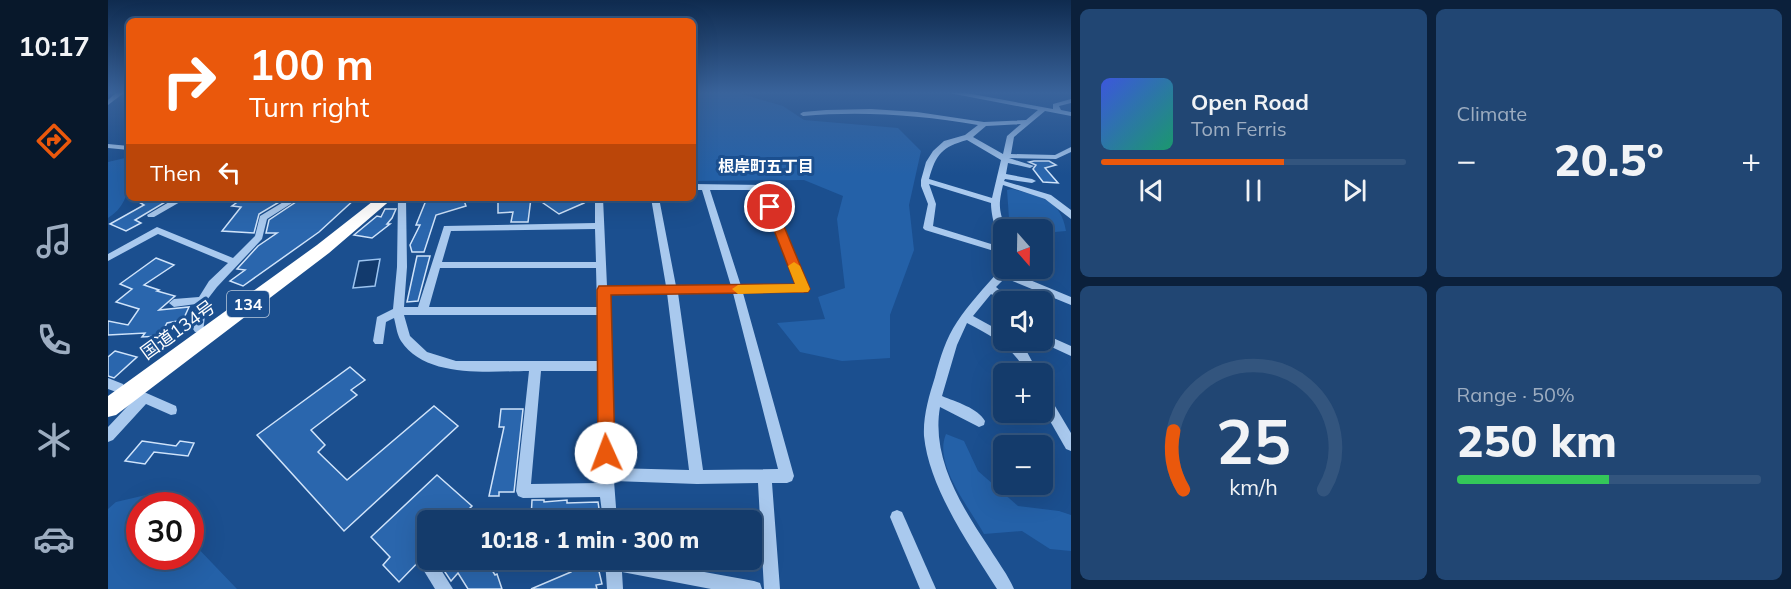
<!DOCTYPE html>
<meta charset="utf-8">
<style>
:root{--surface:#143b6b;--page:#214673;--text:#f1f3f6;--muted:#9dadc1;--line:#33557e;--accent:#ea580c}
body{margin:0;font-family:Mulish,"Noto Sans JP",sans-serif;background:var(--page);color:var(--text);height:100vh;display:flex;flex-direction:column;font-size:22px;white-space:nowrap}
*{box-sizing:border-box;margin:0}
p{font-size:20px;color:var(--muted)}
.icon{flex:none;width:33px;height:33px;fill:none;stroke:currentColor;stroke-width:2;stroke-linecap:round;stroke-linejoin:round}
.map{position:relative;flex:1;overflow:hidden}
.side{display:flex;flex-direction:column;gap:9px;padding:9px;background:#0b203b;width:720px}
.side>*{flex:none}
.guide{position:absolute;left:18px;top:18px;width:570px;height:183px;border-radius:9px;box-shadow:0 6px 24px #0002,0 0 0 2px var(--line);background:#ea580c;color:#fff;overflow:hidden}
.needle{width:39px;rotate:160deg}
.buttons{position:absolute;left:885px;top:219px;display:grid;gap:12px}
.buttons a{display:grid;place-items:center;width:60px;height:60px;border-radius:9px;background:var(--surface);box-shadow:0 6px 24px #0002,0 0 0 2px var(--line);font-size:30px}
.speed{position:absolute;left:18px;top:492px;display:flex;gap:12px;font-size:30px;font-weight:700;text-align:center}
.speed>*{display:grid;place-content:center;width:78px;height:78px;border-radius:50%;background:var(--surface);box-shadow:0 6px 24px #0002,0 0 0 2px var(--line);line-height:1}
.speed .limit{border:9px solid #d22;background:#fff;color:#111}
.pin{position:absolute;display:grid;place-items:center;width:51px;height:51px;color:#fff;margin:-26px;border:3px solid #fff;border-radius:50%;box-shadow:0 2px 6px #0007}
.me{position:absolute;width:66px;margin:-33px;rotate:358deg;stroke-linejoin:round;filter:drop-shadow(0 0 4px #0008)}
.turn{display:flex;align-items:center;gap:21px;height:126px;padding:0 24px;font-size:27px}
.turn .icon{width:78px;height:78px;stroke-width:2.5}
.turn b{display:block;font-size:42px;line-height:51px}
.then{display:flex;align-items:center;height:57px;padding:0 24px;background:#0003;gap:12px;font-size:22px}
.big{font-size:45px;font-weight:800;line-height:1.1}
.side .card{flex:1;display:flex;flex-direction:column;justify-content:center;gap:9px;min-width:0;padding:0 21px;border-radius:9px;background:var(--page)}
.side .dial{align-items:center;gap:0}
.dial svg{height:156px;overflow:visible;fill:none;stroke:var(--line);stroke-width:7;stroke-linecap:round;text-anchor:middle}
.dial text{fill:var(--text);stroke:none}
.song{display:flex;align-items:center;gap:18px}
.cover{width:72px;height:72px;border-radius:9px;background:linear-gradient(135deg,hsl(230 70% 55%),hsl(160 70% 35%))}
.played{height:6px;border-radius:3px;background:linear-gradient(90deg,var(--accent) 60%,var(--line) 60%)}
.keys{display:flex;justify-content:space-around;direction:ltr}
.heat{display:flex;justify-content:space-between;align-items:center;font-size:33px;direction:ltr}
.charge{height:9px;border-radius:4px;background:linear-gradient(90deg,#34c759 50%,var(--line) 0)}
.side .tiles{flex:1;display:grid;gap:9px;grid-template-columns:repeat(2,1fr)}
.trip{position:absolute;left:309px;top:510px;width:345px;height:60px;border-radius:9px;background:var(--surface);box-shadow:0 6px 24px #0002,0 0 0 2px var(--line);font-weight:800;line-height:60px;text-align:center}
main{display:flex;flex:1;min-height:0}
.dock{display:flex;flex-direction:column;width:108px;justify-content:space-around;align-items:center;background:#08182b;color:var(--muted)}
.dock .icon{width:42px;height:42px}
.dock .selected{color:var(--accent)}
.dock b{font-size:27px;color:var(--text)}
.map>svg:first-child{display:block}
</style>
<main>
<nav class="dock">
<b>10:17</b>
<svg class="icon selected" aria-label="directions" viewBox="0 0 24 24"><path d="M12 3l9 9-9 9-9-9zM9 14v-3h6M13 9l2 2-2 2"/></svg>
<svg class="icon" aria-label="music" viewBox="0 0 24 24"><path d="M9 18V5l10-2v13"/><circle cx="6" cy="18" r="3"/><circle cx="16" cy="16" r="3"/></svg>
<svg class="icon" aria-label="phone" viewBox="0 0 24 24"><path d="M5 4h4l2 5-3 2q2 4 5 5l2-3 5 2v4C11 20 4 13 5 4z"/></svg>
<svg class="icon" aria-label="climate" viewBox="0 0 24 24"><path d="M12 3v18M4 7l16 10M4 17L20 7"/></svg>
<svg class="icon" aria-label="car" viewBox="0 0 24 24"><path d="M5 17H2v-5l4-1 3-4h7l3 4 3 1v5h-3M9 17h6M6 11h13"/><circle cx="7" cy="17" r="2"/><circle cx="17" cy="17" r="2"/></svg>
</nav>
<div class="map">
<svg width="963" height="589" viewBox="0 0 963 589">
<rect width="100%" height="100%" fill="#1b4f8f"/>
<g fill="#2461a8">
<polygon points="585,92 627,92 675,106 696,120 790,128 813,151 801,205 806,250 782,315 782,358 734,361 692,352 669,323 717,319 710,297 737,288 729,219 735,196 696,180 585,181"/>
<path d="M21,157V166L16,172L21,177C21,194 15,209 0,218V162Z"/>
<path d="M904,189C932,197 953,199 958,231L947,232L904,220L901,218L899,190Z"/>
<path d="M838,434L856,441L870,471L910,506L951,511L963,515V551L942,549L914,531L876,534C861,507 825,464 838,434Z"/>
<polygon points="38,495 48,505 32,506 32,556 82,556 83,541 129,589 0,589 0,509 8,502"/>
</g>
<polygon fill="#123a6d" stroke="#9cc4f0" stroke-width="1.5" points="272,259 267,286 245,288 251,261"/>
<g fill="#2a66ad" stroke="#cfe3fa" stroke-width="1.5">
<polygon points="926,161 941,161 948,165 937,168 950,183 935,182 925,169 928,165 921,162"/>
<polygon points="39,198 64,198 27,220 33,223 18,231 2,224 36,205 31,202"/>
<polygon points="135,198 178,198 151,214 146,233 114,231 133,207 124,206"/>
<polygon points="194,198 248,198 211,232 135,286 122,281 137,270 129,269 150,246 169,233 158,233 161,220"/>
<polygon points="319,198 355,198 358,206 328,215 316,252 304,252 302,245 312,225 308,225"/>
<polygon points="390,198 423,198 420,222 403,222 405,212 390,213"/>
<polygon points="428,198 482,198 476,203 451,214"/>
<polygon points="277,209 288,209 284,218 279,224 282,224 264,238 246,235 269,216 273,217"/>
<polygon points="309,256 322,256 310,301 299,302"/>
<polygon points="48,258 66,265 36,285 51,290 49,291 67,296 51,310 81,307 75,320 59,323 52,336 34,337 37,333 0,335 0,321 20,325 31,309 8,302 24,289 12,284"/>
<polygon points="7,351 29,357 6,378 0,376 0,357"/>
<polygon points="242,367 257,380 243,390 249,395 203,430 217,445 210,452 239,480 326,406 350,426 236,531 149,435"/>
<polygon points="393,409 415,409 406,492 391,492 391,496 381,496 396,427 391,427"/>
<polygon points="34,441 68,446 72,441 86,443 80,456 46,452 37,464 17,461"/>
<polygon points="329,475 364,506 350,520 320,520 320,552 291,582 275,565 282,557 263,537"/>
<polygon points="424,500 436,500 436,502 459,500 459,503 490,502 492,515 462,520 423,520"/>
<polygon points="344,560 378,560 387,575 389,574 394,589 360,589 350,573 343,581 335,569"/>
<polygon points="472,564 474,569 490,567 494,584 488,585 489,589 423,589 463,572 462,567"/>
</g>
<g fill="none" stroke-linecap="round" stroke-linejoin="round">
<g fill="#a9c9ee" fill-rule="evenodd">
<polygon points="9,92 17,92 0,105 0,100"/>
<path d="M836,92H853L945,109V104L963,99V103L951,106L953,110L963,112V116L937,111L906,137L903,154L947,155L963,147V152L948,159L901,158L926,166L922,168L900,163L898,174L924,179L928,181L924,183L897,179L896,181L943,195L963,210V219L937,199L895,185C890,206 891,210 898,230H896V240C887,234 883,214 883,203L821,184L828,204L825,226L896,248V254L817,230L815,228L820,204L813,186V180L818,162L825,151L836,141L857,135L870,125C812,115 754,111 695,116L692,114L695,112L718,110L763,109L809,112L876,122L918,120L930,110ZM913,124L899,136L895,154L865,137L878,126ZM859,140L893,160L884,198L821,179C828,154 834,147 859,140Z"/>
<polygon points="0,144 21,146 21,150 0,148"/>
<path d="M585,184L657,185L700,289L695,293H635L686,476L684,481L679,483H664L672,589H656L650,483L589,484L506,481L509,520H495L492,497L415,498L410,496L408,491L421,371C381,371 318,379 293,341C289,335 288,325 286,318L278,322L275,344H267L265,341L269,317L285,309L289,267L290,198H298L299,267L296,307H310L336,226L487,223V198H495L499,286H558L543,198H551L568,286H623L594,190H585ZM602,190H651L688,285L633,286ZM487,229L488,262H334L343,231ZM332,268H488L489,307H321ZM559,293L581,470L505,468L499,294ZM570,293H625L670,469L595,470ZM296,315H489L490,361H348L319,352L302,336ZM433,371H490L492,483L423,484Z"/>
<polygon points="68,198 79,198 46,217 40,217 39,215"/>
<polygon points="124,198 133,198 127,203 123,200"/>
<polygon points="182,198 192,198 159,219 154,239 109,287 99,300 95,332 87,332 85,329 88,304 66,307 61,303 66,299 91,297 101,281 120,263 50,234 0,261 0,254 49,227 125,258 147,236 152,216"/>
<path d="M896,265V268H901L900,271L963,297V305L897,278L888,287L906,302H896V303L883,294L865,316L896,333V340H906L919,352L931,374H919C905,346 885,337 859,323L849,345L834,396C848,402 870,408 877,421L876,425L871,427L832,407C823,459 854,507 882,549C890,562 900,575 906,589H889C862,546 821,488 816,436C815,416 821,396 827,377C832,358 838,338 849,322C861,304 876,288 890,272L892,266Z"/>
<polygon points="934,330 945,338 963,346 963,356 937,344 933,340"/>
<polygon points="0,378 15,384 17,388 15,392 11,393 0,389"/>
<polygon points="934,390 938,391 963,433 963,451 958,449 934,407"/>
<polygon points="36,392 68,406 69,410 68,414 63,415 38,404 5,440 0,442 0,427 32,393"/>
<polygon points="789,510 794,512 828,589 812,589 782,517 784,512"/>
<polygon points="497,560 530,560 646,581 652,583 654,589 603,589 514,572 515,589 499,589"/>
<polygon points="324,563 330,565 345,589 327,589 316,571 318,565"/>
</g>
<polygon fill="#fff" fill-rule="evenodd" points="269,198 285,198 221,253 8,415 0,417 0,396 209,245"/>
</g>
<linearGradient id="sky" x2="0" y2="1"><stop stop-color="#0f2b4f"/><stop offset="0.53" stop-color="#39639b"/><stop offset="1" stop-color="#39639b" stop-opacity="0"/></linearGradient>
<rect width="963" height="175" fill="url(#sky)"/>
<polygon fill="#ea580c" stroke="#983908" stroke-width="1.5" points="662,204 668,207 702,289 700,292 503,295 507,453 505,458 498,461 492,458 490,453 489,290 491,286 687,284 657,207"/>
<polygon fill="#f59e0b" points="686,262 692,266 702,289 700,292 630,294 624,289 630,285 687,284 680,266"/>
<g text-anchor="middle" stroke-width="6" stroke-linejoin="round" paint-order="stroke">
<g font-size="16" font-weight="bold" fill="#fff" stroke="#1b4f8f">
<text x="658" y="172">根岸町五丁目</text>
</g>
<rect fill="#1b4f8f" stroke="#bbcadd" stroke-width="1.5" x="119" y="291" width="42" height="26" rx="4.5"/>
<g font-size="16" font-weight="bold" fill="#fff">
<text x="140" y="310">134</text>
</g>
<g font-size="18" fill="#fff" stroke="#1b4f8f">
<text transform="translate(70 330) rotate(-36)" y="6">国道134号</text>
</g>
</g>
</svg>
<div class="buttons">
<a><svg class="needle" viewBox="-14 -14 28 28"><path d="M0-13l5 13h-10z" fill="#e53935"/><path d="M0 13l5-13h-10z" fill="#9dadc1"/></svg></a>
<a><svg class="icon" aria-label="sound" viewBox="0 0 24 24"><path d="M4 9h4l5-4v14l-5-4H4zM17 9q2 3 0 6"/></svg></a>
<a>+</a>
<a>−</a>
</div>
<div class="speed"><div class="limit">30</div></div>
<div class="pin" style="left:662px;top:207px;background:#d93025"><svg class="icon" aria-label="arrive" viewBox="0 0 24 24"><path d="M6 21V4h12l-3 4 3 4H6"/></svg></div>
<svg class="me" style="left:498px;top:453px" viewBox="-20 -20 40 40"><circle r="19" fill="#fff"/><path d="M0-13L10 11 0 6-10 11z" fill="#ea580c"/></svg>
<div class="trip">10:18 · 1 min · 300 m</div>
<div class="guide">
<div class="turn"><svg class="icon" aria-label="right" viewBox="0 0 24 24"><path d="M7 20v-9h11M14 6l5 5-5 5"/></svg><div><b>100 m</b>Turn right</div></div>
<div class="then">Then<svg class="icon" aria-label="left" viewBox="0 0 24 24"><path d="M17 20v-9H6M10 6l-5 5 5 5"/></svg></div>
</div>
</div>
<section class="side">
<div class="tiles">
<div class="card">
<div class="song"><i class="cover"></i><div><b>Open Road</b><p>Tom Ferris</p></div></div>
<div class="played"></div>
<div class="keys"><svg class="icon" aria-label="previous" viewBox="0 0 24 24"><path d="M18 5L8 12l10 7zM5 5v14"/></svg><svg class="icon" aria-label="pause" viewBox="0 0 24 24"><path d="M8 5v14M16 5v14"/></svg><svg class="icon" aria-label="next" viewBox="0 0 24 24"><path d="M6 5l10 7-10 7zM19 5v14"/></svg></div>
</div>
<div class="card"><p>Climate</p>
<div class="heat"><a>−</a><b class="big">20.5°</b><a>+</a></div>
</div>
<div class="card dial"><svg viewBox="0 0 100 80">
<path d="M14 69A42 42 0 1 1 86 69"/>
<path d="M14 69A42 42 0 0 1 9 39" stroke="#ea580c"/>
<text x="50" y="56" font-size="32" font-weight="700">25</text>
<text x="50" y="72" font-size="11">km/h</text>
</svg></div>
<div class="card"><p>Range · 50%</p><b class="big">250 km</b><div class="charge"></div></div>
</div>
</section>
</main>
